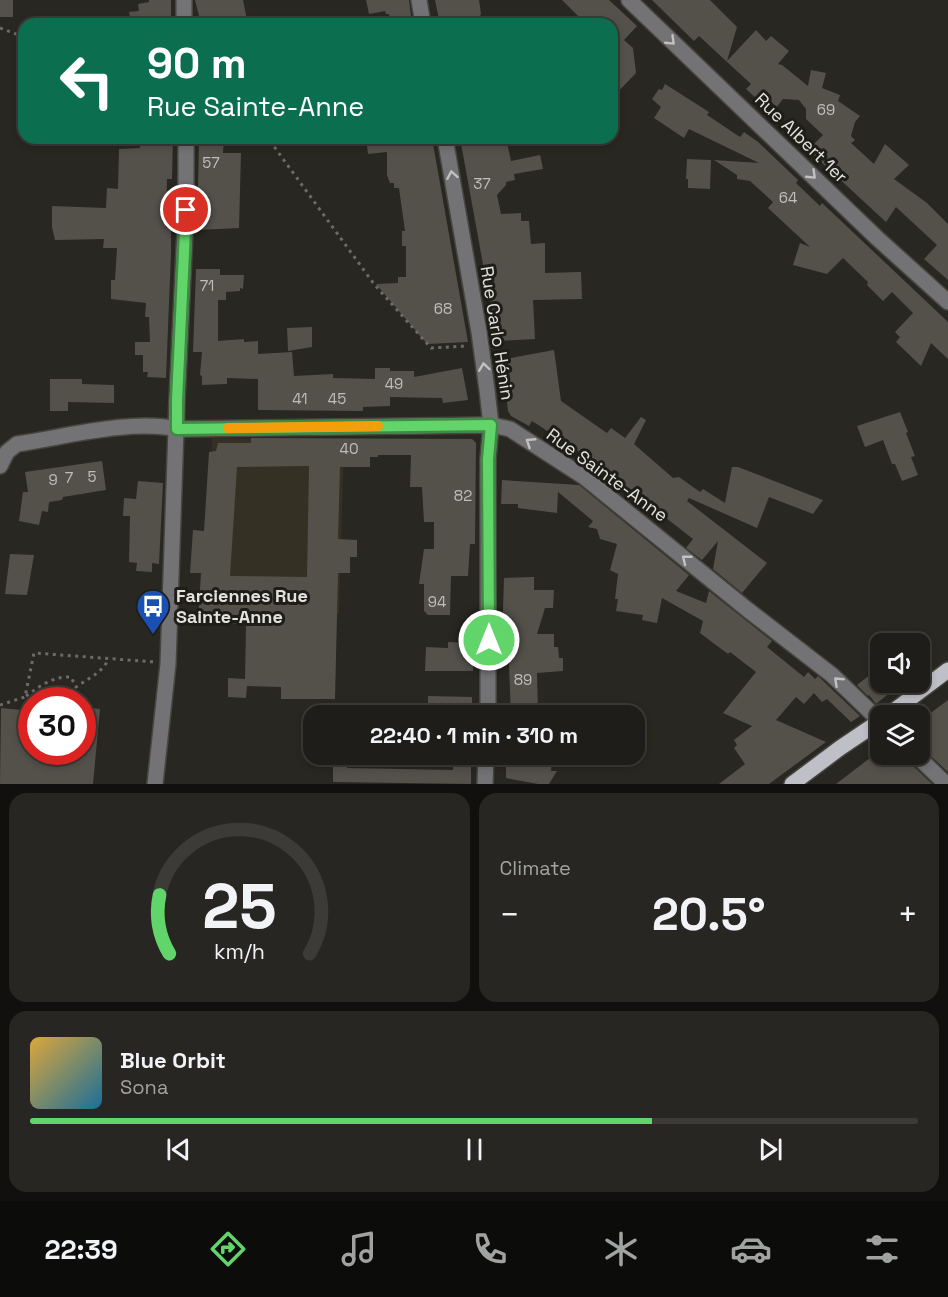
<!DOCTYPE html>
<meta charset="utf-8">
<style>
:root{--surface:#1f1d19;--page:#272622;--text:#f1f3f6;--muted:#a1a2a2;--line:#3c3b38;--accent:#61d46a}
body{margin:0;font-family:"Space Grotesk",sans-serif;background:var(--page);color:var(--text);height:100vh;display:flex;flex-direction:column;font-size:22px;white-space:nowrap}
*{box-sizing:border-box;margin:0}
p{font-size:20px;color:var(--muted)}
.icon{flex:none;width:33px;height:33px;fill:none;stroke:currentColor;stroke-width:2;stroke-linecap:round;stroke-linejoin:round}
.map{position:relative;height:784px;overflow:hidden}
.panel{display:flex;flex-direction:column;gap:9px;padding:9px;background:#11100e;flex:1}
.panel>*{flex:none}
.banner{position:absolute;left:18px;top:18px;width:600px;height:126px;border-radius:18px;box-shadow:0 3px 9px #0003,0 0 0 2px var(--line);background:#0b6e4f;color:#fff;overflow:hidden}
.buttons{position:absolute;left:870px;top:633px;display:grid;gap:12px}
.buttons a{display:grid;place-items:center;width:60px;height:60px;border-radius:12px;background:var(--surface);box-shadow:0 3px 9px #0003,0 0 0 2px var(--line);font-size:30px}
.speed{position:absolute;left:18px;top:687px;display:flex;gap:12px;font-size:30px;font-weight:700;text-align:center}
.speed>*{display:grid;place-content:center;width:78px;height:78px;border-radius:50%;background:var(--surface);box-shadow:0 3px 9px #0003,0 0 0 2px var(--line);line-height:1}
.speed .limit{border:9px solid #d22;background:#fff;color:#111}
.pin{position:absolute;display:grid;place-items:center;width:51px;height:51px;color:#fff;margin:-26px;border:3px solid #fff;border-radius:50%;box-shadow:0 2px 6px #0007}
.me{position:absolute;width:66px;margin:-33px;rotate:0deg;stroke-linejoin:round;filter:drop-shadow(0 0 4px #0008)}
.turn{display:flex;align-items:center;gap:21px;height:126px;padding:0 30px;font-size:27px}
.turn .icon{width:78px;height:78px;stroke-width:2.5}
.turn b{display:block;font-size:42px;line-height:51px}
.big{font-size:45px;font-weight:700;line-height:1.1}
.panel .card{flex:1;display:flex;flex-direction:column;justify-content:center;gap:9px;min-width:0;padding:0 21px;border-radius:18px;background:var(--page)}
.panel .dial{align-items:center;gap:0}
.dial svg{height:156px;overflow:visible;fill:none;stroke:var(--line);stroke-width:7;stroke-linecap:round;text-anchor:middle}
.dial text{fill:var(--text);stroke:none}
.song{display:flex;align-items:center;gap:18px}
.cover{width:72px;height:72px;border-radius:9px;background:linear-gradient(135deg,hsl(40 70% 55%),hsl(200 70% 35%))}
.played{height:6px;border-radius:3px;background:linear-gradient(90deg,var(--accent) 70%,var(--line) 70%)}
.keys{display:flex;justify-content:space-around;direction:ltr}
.heat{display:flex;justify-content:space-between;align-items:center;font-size:33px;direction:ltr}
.panel .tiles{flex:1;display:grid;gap:9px;grid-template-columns:1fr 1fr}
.card:last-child{grid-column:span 2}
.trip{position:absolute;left:303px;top:705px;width:342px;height:60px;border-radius:18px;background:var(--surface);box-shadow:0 3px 9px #0003,0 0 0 2px var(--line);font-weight:700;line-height:60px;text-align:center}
.dock{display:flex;height:96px;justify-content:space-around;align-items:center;background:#0c0c0a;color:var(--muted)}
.dock .icon{width:42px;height:42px}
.dock .current{color:var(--accent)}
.dock b{font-size:27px;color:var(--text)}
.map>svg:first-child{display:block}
</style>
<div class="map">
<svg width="948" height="784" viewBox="0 0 948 784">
<rect width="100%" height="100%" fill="#292721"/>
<polygon fill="#343024" points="212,438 344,442 339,614 207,610"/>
<g fill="#54514b" fill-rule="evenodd">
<rect x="0" y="0" width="13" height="17"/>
<polygon points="149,0 171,0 171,24 131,24 129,12 139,11 138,4 149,2"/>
<polygon points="195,0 243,0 247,20 242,20 242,24 201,24"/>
<polygon points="366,0 409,0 412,24 398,24 397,19 390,20 389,14 386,14 385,11 369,14"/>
<polygon points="435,0 479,0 481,14 479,18 475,18 476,24 440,24"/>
<polygon points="562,0 609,0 637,26 624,40 633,48 636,73 614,96 612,24 586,24"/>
<polygon points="652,0 710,0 737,27 727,61 756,30 766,41 771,36 789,51 778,64 782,65 808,86 811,70 826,73 822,88 840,95 838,101 860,116 855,122 851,136 855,140 851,143 874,164 885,144 909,165 894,179 927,203 948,224 948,280 924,259 937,245 896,207 886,222 808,150 823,135 806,119 806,109 799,100 783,99 772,113 746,89 751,84 699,36 694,41"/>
<polygon points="665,84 709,112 707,115 740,137 744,132 758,142 798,180 796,183 820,206 822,203 838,218 948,322 948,359 931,343 921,366 896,342 900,337 895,332 913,313 892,292 883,301 867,285 868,282 843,258 827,274 793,265 800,243 810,247 768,208 773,202 750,181 737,179 737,175 714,160 759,163 689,129 684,138 654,118 661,107 652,99 659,89 662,90"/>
<polygon points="140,138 173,138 172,179 167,179 166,228 171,228 171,254 166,378 147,377 148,372 143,372 143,355 135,355 135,342 150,342 149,317 145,317 146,303 111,299 111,280 115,280 117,248 103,248 104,239 55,240 52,227 52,206 106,208 107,188 118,189 119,149 140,148"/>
<polygon points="205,138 224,138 223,153 241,153 239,228 197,230 199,143"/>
<polygon points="366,138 432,138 468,342 427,344 376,284 398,283 398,277 406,277 406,246 402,246 402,231 405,231 399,188 394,188 394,183 390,183 387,175 387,152 368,154"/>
<polygon points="460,138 506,138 511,161 540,155 543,169 514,174 515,180 506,182 506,185 497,195 501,214 521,213 521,221 529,221 531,244 545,243 545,273 581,272 582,299 533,300 535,339 497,341"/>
<polygon points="687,159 711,160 710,189 688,188 688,179 686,179"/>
<polygon points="196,269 220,269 220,275 244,275 243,289 240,288 240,291 226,292 226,300 218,300 218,341 244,339 244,342 258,341 258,354 292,352 294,376 333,374 333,378 375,379 375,368 390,368 390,371 414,371 414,377 462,368 468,400 443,403 442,398 390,397 390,406 363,407 363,411 258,410 258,379 227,378 227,384 202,385 202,376 200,375 202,352 193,352"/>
<polygon points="312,327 312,347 288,351 287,328"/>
<polygon points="554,350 561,401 607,433 611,428 625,438 641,417 646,420 634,444 673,478 679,477 700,492 703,489 725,503 732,467 738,467 823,500 813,514 769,497 757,528 689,498 687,501 767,563 742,593 713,569 718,541 702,560 686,548 693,539 611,475 605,482 596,474 601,467 572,447 532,421 529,426 511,416 508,411 504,375 500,360"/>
<polygon points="50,379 82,379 82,384 114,385 114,403 68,402 68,411 50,411"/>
<polygon points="900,412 908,432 906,433 915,456 911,457 918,475 902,481 895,464 892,464 883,440 865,447 857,426"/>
<path d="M251,438L472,439L476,443L475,544H470L468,576H451L450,615H428L424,611V584H419L424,549H434V522H424L422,487H410L411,455H378V457H370V467H340L338,539L357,540V557H350V573H338L335,699H281V687L247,686L246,698L228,697V678L245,679L246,624L198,621L201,573H190L193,530L204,531L209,452L216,451L218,443H251ZM309,466L307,577L230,576L237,467Z"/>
<polygon points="102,461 106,490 63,497 62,500 49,502 48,512 42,511 39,525 19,521 23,492 28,492 25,472"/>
<polygon points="502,480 579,485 689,575 676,591 706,603 709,591 772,641 767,647 804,677 808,672 815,679 818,676 860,716 851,722 827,699 822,702 814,693 804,704 796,697 776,720 826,742 769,784 719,784 745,764 734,748 737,745 734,740 752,726 723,713 756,672 730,652 728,654 700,633 703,621 662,598 657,623 642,620 643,615 616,611 618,599 615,599 618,574 610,570 617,544 600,539 597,529 588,527 593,521 558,492 557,513 518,508 518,504 501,504"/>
<polygon points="138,481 163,483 159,564 152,563 152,572 136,571 137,563 129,562 130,516 123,516 124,498 136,499"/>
<polygon points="10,554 34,555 27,595 5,594"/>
<polygon points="534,577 534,590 554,590 553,608 545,608 537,634 554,634 554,647 558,647 559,658 563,658 563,671 537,673 538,716 511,716 508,641 502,641 504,578"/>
<polygon points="448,642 473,643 473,671 425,671 426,647 448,648"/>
<polygon points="880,667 880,682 903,682 876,704 869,695 868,696 857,685"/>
<polygon points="428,696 472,697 472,716 428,716"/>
<polygon points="948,700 948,772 920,746 920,721"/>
<polygon points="82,707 100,709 93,784 0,784 1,708 32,711 32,752 82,752"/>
<polygon points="333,754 348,754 347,768 453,770 454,754 471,754 471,784 333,782"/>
<polygon points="506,754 552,755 551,771 557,771 549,784 538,784 506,778"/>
<polygon points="875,754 906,754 908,761 932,784 836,784 870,758 873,758"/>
</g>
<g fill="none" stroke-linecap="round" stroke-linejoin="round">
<defs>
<g id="minor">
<polyline points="184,0 184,24"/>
<polyline points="419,0 423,24"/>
<polyline points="629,0 877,238 948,302"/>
<polyline points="445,138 479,332 487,390 491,425 488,459 488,716"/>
<path d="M0,466L7,452L17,444C65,437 130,419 177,429L491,425L510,429L584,477L748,610L832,675L880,721"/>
<polyline points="915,754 946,784"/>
<polyline points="155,784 168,664 177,400 186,210 186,138"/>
<polyline points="485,784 486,754"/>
</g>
<g id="major">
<polyline points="887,716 948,670"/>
<polyline points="792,784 840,748 880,721"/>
</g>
</defs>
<use href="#minor" stroke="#47453f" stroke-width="18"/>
<use href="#major" stroke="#47453f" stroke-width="18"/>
<g stroke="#6d6b66" stroke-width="3" stroke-dasharray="3 4.5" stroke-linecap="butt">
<polyline points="0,28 24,37"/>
<polyline points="263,138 270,141 374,284 431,348 467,346"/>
<path d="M26,696C40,686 53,676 71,677L76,687L99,672L109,660"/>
<polyline points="0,705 25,697 34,653 155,662"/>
</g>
<use href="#minor" stroke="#737376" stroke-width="15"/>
<use href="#major" stroke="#bfc0c7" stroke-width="15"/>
</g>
<defs><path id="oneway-chevron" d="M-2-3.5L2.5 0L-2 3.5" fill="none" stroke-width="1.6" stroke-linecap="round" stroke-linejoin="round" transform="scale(1.5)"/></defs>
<g stroke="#c1c1bf">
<use href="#oneway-chevron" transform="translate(671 41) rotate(44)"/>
<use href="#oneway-chevron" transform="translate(452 175) rotate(-100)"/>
<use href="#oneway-chevron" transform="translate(812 175) rotate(44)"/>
<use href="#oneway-chevron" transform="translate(484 367) rotate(-98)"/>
<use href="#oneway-chevron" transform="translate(530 442) rotate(-147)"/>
<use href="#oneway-chevron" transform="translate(686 559) rotate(-141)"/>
<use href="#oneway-chevron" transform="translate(838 681) rotate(-137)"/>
</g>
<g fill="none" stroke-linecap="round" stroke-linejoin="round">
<defs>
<polyline id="route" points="186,210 177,400 177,429 491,425 488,459 489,640"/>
</defs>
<use href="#route" stroke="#3f8a45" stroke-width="15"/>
<use href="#route" stroke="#61d46a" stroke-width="10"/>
<polyline stroke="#f59e0b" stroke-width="10" points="228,428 378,426"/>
</g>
<defs>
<symbol id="bus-pin" viewBox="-11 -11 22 30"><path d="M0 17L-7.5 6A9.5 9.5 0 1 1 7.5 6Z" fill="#1a4fb4" stroke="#1f1d18"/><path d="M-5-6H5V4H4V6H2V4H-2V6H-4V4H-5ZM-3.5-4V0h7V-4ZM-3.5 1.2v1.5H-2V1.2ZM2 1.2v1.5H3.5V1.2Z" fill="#fff"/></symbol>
</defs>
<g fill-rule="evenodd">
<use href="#bus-pin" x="134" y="587" width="38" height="52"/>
</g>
<g text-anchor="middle" stroke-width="6" stroke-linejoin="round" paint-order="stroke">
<g font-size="15" fill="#bfbeb9">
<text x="826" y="115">69</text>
<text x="211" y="168">57</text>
<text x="482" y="189">37</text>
<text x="788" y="203">64</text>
<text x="207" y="291">71</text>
<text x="443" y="314">68</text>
<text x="394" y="389">49</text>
<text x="300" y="404">41</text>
<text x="337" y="404">45</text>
<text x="349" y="454">40</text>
<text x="92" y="482">5</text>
<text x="69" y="483">7</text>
<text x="53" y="485">9</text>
<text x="463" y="501">82</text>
<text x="437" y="607">94</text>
<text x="523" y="685">89</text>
</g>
<g font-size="18" fill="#e3e2de" stroke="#1f1d18">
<text transform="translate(801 138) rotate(44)" y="6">Rue Albert 1er</text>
<text transform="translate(497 333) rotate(81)" y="6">Rue Carlo Hénin</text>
<text transform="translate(607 475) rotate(36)" y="6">Rue Sainte-Anne</text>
</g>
<g font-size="18" font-weight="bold" fill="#e3e2de" stroke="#1f1d18" text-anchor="start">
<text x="176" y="602">Farciennes Rue<tspan x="176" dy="21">Sainte-Anne</tspan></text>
</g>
</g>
</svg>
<div class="buttons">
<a><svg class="icon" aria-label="sound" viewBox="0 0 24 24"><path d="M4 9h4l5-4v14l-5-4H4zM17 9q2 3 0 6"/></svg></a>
<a><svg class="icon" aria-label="layers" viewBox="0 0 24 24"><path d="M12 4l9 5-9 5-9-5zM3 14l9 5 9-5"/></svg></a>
</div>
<div class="speed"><div class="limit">30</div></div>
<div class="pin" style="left:186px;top:210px;background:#d93025"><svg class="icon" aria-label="arrive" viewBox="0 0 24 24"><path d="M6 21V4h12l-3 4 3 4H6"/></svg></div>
<svg class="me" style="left:489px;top:640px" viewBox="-20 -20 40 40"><circle r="17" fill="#61d46a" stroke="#fff" stroke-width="3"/><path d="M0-11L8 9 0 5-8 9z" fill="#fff"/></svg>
<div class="trip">22:40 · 1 min · 310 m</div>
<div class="banner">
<div class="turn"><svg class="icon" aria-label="left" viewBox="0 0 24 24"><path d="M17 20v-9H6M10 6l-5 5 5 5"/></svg><div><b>90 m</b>Rue Sainte-Anne</div></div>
</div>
</div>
<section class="panel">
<div class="tiles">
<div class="card dial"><svg viewBox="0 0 100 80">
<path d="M14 69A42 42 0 1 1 86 69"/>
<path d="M14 69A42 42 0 0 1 9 39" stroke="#61d46a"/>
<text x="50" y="56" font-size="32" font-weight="700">25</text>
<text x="50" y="72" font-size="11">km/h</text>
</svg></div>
<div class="card"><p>Climate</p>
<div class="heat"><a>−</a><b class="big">20.5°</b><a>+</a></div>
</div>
<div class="card">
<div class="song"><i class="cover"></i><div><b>Blue Orbit</b><p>Sona</p></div></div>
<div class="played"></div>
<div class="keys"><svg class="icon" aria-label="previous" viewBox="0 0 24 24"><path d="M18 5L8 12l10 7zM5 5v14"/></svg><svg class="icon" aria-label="pause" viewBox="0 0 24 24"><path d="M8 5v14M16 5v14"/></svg><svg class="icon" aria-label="next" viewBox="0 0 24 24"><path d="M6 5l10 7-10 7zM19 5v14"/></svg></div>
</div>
</div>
</section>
<nav class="dock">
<b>22:39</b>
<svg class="icon current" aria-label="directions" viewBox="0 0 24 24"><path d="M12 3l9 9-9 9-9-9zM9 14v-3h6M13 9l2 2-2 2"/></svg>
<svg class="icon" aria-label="music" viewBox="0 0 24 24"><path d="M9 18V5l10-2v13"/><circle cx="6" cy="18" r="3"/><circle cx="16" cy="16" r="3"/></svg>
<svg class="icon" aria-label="phone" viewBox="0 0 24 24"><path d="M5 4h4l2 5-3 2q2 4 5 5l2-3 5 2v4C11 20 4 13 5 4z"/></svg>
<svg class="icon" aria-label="climate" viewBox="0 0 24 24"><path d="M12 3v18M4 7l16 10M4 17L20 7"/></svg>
<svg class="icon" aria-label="car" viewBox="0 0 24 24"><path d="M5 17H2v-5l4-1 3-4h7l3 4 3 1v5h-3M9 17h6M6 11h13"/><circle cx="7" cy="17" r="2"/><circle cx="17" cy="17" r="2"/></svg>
<svg class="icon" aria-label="filters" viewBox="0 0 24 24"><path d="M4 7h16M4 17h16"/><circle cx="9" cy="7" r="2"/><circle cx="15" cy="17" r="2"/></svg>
</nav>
